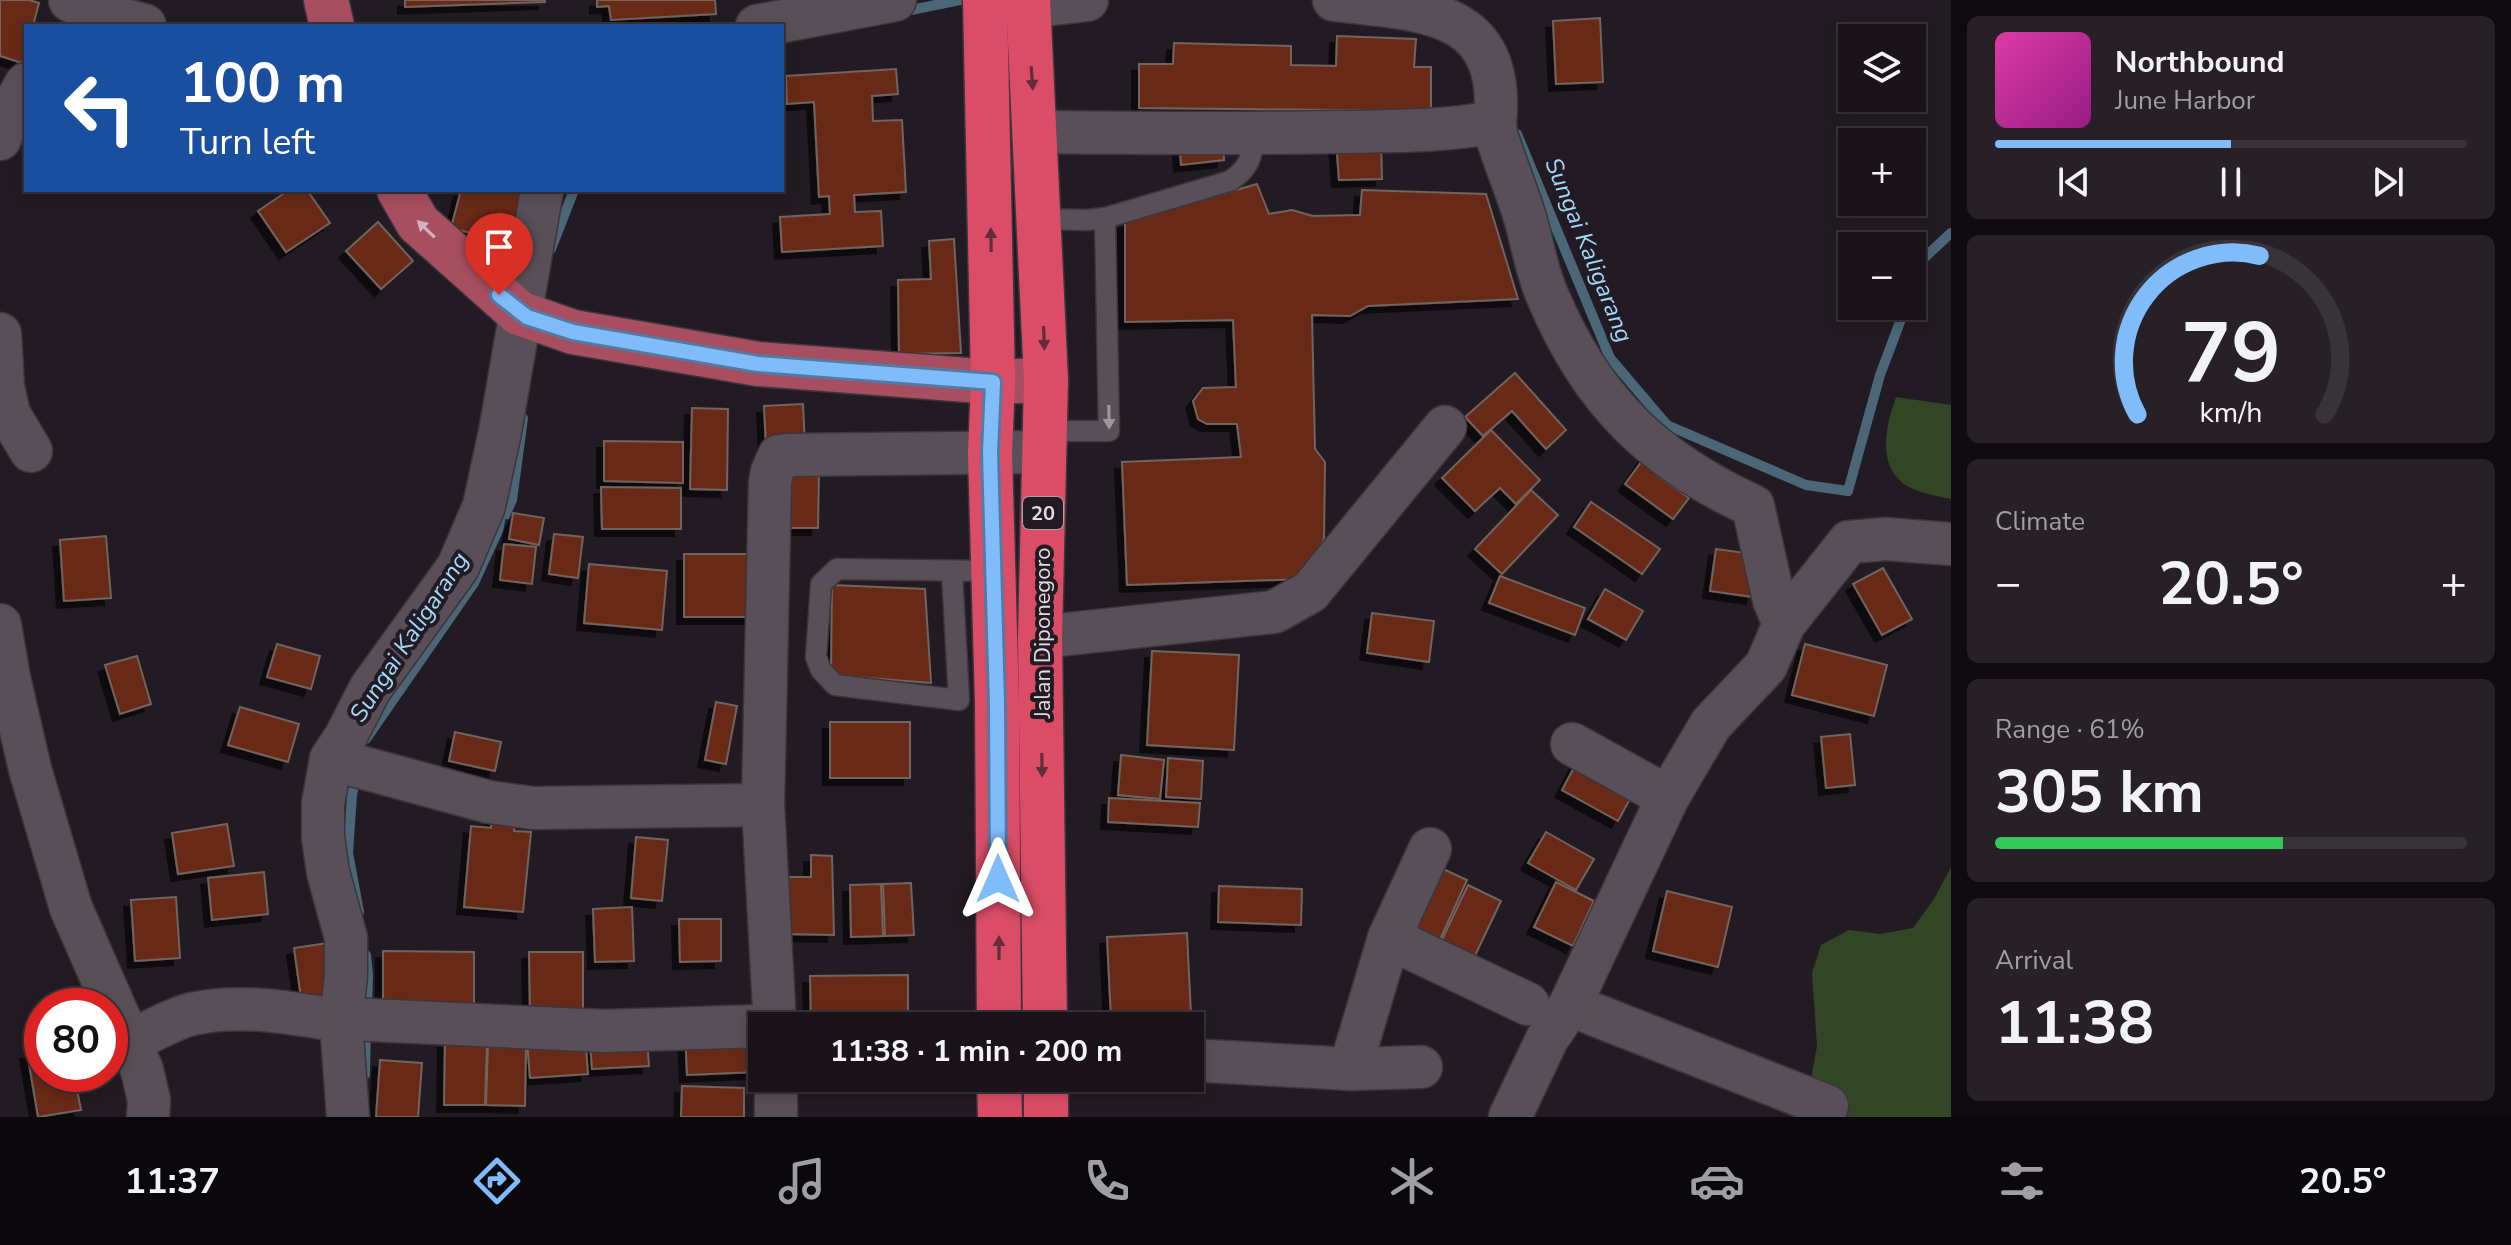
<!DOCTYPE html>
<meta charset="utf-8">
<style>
:root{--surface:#1a141a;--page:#272127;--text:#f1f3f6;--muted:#9f9ea2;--line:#383339;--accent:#81bcfa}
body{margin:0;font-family:"Nunito Sans",sans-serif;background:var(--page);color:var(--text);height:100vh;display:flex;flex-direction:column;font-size:30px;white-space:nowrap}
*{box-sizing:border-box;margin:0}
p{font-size:26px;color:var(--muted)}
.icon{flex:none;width:44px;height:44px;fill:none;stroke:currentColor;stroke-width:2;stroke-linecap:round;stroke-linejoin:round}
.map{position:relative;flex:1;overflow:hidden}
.drawer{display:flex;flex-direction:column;gap:16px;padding:16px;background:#0e0b0e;width:560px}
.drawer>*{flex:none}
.hud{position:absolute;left:24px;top:24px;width:760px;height:168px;border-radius:0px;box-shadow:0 4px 12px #0003,0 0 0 2px var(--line);background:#1a4fa0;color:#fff;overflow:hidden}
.tools{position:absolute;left:1838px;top:24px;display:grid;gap:16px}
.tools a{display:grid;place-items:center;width:88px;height:88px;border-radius:0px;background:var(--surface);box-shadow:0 4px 12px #0003,0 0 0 2px var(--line);font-size:40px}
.speed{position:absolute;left:24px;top:988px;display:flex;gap:16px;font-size:40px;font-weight:700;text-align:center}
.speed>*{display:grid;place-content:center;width:104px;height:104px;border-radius:50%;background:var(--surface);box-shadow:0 4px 12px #0003,0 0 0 2px var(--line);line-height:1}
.speed .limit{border:12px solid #d22;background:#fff;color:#111}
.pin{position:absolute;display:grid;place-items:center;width:68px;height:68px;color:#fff;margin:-82px -34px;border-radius:50% 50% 50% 0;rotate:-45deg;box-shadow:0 0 8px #0007}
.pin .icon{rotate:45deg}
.me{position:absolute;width:88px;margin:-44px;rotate:0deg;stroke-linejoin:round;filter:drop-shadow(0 0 6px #0008)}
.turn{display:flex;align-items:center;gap:28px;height:168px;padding:0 24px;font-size:36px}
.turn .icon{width:104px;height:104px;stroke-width:2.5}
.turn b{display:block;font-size:56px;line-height:68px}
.big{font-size:60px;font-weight:700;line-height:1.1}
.drawer .widget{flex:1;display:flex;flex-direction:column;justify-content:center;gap:12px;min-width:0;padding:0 28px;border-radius:12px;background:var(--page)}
.drawer .dial{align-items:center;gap:0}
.dial svg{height:208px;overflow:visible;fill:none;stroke:var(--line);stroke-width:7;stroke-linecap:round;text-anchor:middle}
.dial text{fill:var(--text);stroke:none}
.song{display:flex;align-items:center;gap:24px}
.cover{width:96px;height:96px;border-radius:12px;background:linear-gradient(135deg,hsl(320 70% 55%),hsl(310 70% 35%))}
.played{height:8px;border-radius:4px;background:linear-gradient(90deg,var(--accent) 50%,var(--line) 50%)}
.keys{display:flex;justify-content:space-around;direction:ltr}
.heat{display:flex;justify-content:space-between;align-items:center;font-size:44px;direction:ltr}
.charge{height:12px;border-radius:6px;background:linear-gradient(90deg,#34c759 61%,var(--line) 0)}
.trip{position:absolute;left:748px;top:1012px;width:456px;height:80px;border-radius:0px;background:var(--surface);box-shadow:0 4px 12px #0003,0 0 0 2px var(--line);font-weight:700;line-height:80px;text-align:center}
.menu{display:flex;height:128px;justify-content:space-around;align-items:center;background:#0a080a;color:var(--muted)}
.menu .icon{width:56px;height:56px}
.menu .active{color:var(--accent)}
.menu b{font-size:36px;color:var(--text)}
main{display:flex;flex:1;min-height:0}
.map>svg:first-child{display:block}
</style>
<main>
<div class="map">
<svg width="1951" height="1117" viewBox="0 0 1951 1117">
<defs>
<filter id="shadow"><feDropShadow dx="-7" dy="7" stdDeviation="0" flood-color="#0009"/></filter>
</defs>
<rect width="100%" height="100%" fill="#231b23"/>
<g fill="#324524">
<path d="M1896,397L1951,405V499C1937,496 1922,494 1909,487C1875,468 1886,425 1896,397Z"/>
<polygon points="1951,867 1951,1117 1804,1117 1817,1046 1812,973 1821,945 1849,930 1880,934 1913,928 1934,899"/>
</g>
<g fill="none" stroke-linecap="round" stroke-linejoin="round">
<g stroke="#4b6676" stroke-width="10">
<polyline points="901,12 960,0"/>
<polyline points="1517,134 1610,358 1667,425 1806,485 1848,491 1880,375 1906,306"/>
<polyline points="551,249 574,190"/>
<polyline points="1912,290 1923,259 1951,233"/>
<polyline points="366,739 474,583 512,500 523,418"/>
<polyline points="357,773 352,795 348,853 359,912"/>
<polyline points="366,955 368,975 367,1011"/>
<polyline points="365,1075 366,1027"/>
</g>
</g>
<g fill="#672a13" stroke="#71635f" stroke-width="2" filter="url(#shadow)">
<polygon points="0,0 29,0 39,3 33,26 26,26 26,49 22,63 0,56"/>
<polygon points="405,0 545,0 545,2 405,7"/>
<polygon points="597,0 715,0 716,14 611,20 609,6 597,7"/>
<polygon points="1600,18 1603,82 1556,84 1553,21"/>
<polygon points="1337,36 1416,39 1414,67 1431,67 1431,111 1139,108 1139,64 1173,64 1174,43 1291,46 1291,65 1336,66"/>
<polygon points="896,69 898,94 872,96 873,121 902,120 906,192 854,195 855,212 881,211 883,246 782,252 780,217 830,214 829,196 819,197 814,102 787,104 786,76"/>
<polygon points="1179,135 1223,135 1224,160 1181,165"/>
<polygon points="1336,141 1381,141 1382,179 1339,180"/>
<polygon points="1257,184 1269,214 1292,210 1313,216 1360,215 1362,190 1486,194 1518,299 1368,306 1350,316 1312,315 1315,449 1325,462 1324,539 1305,579 1127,585 1122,462 1241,457 1237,424 1207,424 1198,419 1193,401 1203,388 1236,387 1233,320 1125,322 1125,222"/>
<polygon points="289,190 307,190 330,223 286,252 258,211"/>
<polygon points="461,190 525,190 511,243 451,228"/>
<polygon points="378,222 413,261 381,289 346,251"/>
<polygon points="954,239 961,353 899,354 898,280 931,279 929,241"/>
<polygon points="1515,373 1566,430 1546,449 1512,411 1483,436 1465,417"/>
<polygon points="803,404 805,446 766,448 764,406"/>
<polygon points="692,408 728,409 727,490 690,489"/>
<polygon points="1491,430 1540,480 1516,504 1500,488 1475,511 1442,478"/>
<polygon points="604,441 683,442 683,483 604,481"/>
<polygon points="1650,450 1667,463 1658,476 1689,498 1673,519 1625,484"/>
<polygon points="819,468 818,528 776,528 776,469"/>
<polygon points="601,487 681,488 681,529 602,529"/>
<polygon points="1531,490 1558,515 1502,574 1475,549"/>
<polygon points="1591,502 1660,549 1642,574 1574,527"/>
<polygon points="513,513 544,518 539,545 509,539"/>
<polygon points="554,534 583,537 578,578 549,574"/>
<polygon points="106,536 111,598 64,601 60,540"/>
<polygon points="504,544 536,547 532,584 500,580"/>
<polygon points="1716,549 1760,555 1753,597 1710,591"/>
<rect x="684" y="554" width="70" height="63"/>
<polygon points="589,564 667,571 662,630 584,623"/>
<polygon points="1883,568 1912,619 1882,635 1853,584"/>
<polygon points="1500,576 1585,608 1575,635 1489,603"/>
<polygon points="832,585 925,589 931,683 831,675"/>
<polygon points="1605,589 1643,611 1626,640 1588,619"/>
<polygon points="1372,613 1434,621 1429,662 1367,653"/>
<polygon points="277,644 320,656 311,689 267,677"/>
<polygon points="1805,644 1887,665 1874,716 1792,695"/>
<polygon points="1152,651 1239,655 1234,750 1147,745"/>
<polygon points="137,656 151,704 120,714 105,665"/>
<polygon points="716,702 737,706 726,764 705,760"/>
<polygon points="240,707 299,724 288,762 228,745"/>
<rect x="830" y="722" width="80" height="56"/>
<polygon points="455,732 501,742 495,771 449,761"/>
<polygon points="1850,734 1855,785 1826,788 1821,737"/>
<polygon points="1121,755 1164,760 1160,799 1118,795"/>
<polygon points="1168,758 1203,761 1201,799 1166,797"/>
<polygon points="1578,760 1635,790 1618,821 1562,790"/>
<polygon points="1109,798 1200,803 1198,827 1108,822"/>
<polygon points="492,818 515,821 514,831 531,832 523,912 464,907 471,826 491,828"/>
<polygon points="227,824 234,866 178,874 172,833"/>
<polygon points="1546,832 1594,859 1576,890 1528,863"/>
<polygon points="636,837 668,840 662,901 631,898"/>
<polygon points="811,855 832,856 834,935 786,934 786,877 811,877"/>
<polygon points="1428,862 1467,880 1438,944 1398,926"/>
<polygon points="264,872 268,914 212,920 208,878"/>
<polygon points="1556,882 1594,901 1573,946 1534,927"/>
<polygon points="911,883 914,935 885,936 883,884"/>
<polygon points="881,884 883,936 851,937 850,885"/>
<polygon points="1468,885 1501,901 1472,962 1439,946"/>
<polygon points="1219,886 1302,889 1301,925 1218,922"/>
<polygon points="1667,891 1732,907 1718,967 1653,951"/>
<polygon points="176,897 180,958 135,961 131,900"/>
<polygon points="632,907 634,961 595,962 593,909"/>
<polygon points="679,919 721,919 721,961 680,962"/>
<polygon points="1187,933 1191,1015 1111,1019 1107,937"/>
<polygon points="328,943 336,1000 302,1005 294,948"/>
<polygon points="383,951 474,952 474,1011 383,1011"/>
<polygon points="529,952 583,952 583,1012 530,1012"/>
<polygon points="908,975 908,1026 811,1026 810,976"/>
<polygon points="754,1028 757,1072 687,1075 685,1031"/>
<polygon points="585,1036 588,1074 530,1078 527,1041"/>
<polygon points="647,1039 649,1066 592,1069 590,1042"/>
<polygon points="445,1041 487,1043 485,1105 444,1105"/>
<polygon points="488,1044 526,1045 525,1106 486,1105"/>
<polygon points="42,1050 42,1074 74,1074 81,1110 38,1117 27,1052"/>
<polygon points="380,1060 422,1063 418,1117 376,1117"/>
<polygon points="682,1086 744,1088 744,1117 681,1117"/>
</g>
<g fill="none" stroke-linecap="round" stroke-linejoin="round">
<defs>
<g id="lane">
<path d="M1105,218L1230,181C1250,168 1252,156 1255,134"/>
<polyline points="1039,219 1087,220 1105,218 1109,431 1044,431"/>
<polyline points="952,572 959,700 835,685 821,670 816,657 821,584 837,569 993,571"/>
</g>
<g id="street">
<path d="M1334,0C1421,10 1506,8 1495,122"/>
<polyline points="1028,7 1087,0"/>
<polyline points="757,26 895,0"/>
<path d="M1036,132C1136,133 1236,134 1336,132C1389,131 1442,132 1495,122L1496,134C1505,163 1517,191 1526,221C1533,246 1537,273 1548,297C1591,399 1652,460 1753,506L1774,600L1784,624"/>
<polyline points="0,139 6,119 26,84"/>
<polyline points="0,334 3,387 9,414 31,451"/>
<polyline points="0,625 9,678 30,769 71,908 142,1070 149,1100 148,1117"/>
<polyline points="1040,637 1274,612 1310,592 1445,427"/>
<polyline points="1572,744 1668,797"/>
<polyline points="331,759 489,802 533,808 763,805"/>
<polyline points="1430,849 1389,938 1528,1004"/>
<polyline points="1570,1005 1827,1106"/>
<polyline points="771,1026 775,1026 763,805 770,483 772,472 779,456 787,455 1044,452"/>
<path d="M129,1042C149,1033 171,1019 192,1014C241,1003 293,1013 341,1021L350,1019L605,1031L762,1026"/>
<polyline points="1190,1060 1350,1069 1421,1067"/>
<polyline points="1350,1069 1389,938"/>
<polyline points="776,1078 776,1117"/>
<polyline points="348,1117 341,1021 346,976 346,938 328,872 323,837 323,804 331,759 345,738 370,689 458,567 484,506 500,432 542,190"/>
<polyline points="1510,1117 1547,1039 1570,1005 1668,797 1711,724 1766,666 1784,624 1849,542 1886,539 1951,544"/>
</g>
<polyline id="secondary" points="71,0 109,17 144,26"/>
<g id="primary">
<polyline points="326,0 332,26"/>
<polyline points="399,190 418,223 519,313 573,332 758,364 993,382 1046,380"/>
</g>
<g id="highway">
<polyline points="985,0 993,382 990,453 997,703 999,1026"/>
<polyline points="1028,0 1046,380 1040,637 1045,1026"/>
<polyline points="999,1078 1000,1117"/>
<polyline points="1046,1078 1046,1117"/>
</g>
</defs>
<use href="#lane" stroke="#3c353c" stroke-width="23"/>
<use href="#street" stroke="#3c353c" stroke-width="45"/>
<use href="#secondary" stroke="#3c353c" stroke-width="47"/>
<use href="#primary" stroke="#3c353c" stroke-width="47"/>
<use href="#highway" stroke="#3c353c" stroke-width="47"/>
<use href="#lane" stroke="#594f58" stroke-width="20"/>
<use href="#street" stroke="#594f58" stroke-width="42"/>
<use href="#secondary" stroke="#594f58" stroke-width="44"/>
<use href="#primary" stroke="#a74e61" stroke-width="44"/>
<use href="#highway" stroke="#db4d67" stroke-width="44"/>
</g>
<defs><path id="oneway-solid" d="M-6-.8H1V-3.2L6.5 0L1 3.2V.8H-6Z" transform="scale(2)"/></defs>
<g fill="#632c3b">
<use href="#oneway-solid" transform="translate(1032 78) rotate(86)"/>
<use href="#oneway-solid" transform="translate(991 240) rotate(-91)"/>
<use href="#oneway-solid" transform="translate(1044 338) rotate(88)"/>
<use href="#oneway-solid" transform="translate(1042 765) rotate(89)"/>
<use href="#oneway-solid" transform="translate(999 948) rotate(-90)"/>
</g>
<use fill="#d0b1bb" href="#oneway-solid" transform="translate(426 229) rotate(-136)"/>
<use fill="#9d969c" href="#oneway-solid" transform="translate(1109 417) rotate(89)"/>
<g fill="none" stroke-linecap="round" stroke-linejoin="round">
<defs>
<polyline id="route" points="499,295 527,317 573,332 758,364 993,382 990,453 997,703 998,879"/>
</defs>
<use href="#route" stroke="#547aa2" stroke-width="20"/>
<use href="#route" stroke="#81bcfa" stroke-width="14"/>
</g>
<g text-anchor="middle" stroke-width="8" stroke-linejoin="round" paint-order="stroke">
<rect fill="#231b23" stroke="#a8a2a8" stroke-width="2" x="1023" y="497" width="40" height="32" rx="6"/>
<g font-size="20" font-weight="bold" fill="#e1dce1">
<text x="1043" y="520">20</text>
</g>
<g font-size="22" fill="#e1dce1" stroke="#231b23">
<text transform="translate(1042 633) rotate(-90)" y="8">Jalan Diponegoro</text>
</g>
<g font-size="24" font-style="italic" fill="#a0d9fa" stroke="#231b23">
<text transform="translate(1589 250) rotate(68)" y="8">Sungai Kaligarang</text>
<text transform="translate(409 637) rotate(-57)" y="8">Sungai Kaligarang</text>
</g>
</g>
</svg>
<div class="tools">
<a><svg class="icon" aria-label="layers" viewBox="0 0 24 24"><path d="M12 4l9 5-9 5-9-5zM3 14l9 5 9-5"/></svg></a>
<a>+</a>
<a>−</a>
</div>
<div class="speed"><div class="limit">80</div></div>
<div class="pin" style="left:499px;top:295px;background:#d93025"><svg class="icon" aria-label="arrive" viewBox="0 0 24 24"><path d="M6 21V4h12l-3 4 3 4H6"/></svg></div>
<svg class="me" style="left:998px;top:879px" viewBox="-20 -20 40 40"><path d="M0-17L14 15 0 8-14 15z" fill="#81bcfa" stroke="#fff" stroke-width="4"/></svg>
<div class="trip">11:38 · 1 min · 200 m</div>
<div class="hud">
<div class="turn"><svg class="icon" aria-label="left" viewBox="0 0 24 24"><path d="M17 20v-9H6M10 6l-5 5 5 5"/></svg><div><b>100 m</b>Turn left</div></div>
</div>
</div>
<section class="drawer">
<div class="widget">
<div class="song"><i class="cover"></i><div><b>Northbound</b><p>June Harbor</p></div></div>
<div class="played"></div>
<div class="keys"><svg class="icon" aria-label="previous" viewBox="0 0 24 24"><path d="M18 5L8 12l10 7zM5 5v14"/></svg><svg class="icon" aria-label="pause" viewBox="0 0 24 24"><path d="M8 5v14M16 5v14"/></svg><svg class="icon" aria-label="next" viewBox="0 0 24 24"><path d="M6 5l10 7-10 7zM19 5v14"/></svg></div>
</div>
<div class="widget dial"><svg viewBox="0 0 100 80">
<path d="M14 69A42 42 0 1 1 86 69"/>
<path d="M14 69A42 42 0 0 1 61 8" stroke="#81bcfa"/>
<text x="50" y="56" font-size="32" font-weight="700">79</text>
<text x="50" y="72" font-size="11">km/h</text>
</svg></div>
<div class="widget"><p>Climate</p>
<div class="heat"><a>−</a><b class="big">20.5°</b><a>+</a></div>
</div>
<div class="widget"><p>Range · 61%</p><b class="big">305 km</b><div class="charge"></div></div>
<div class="widget"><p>Arrival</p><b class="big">11:38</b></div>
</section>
</main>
<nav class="menu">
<b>11:37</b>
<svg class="icon active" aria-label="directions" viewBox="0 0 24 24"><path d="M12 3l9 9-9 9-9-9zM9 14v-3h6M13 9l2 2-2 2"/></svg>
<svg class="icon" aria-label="music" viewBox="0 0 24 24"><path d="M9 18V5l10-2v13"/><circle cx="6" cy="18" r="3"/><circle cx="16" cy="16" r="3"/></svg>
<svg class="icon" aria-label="phone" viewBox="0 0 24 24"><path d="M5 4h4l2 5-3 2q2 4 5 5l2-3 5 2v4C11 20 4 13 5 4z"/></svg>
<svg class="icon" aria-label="climate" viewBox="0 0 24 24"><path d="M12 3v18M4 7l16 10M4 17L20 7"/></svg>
<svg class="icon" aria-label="car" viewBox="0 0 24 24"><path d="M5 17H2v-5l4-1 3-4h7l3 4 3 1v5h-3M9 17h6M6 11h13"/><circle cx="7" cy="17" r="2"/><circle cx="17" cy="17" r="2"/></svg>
<svg class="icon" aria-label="filters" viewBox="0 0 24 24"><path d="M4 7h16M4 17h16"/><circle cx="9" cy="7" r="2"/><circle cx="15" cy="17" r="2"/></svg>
<b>20.5°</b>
</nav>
